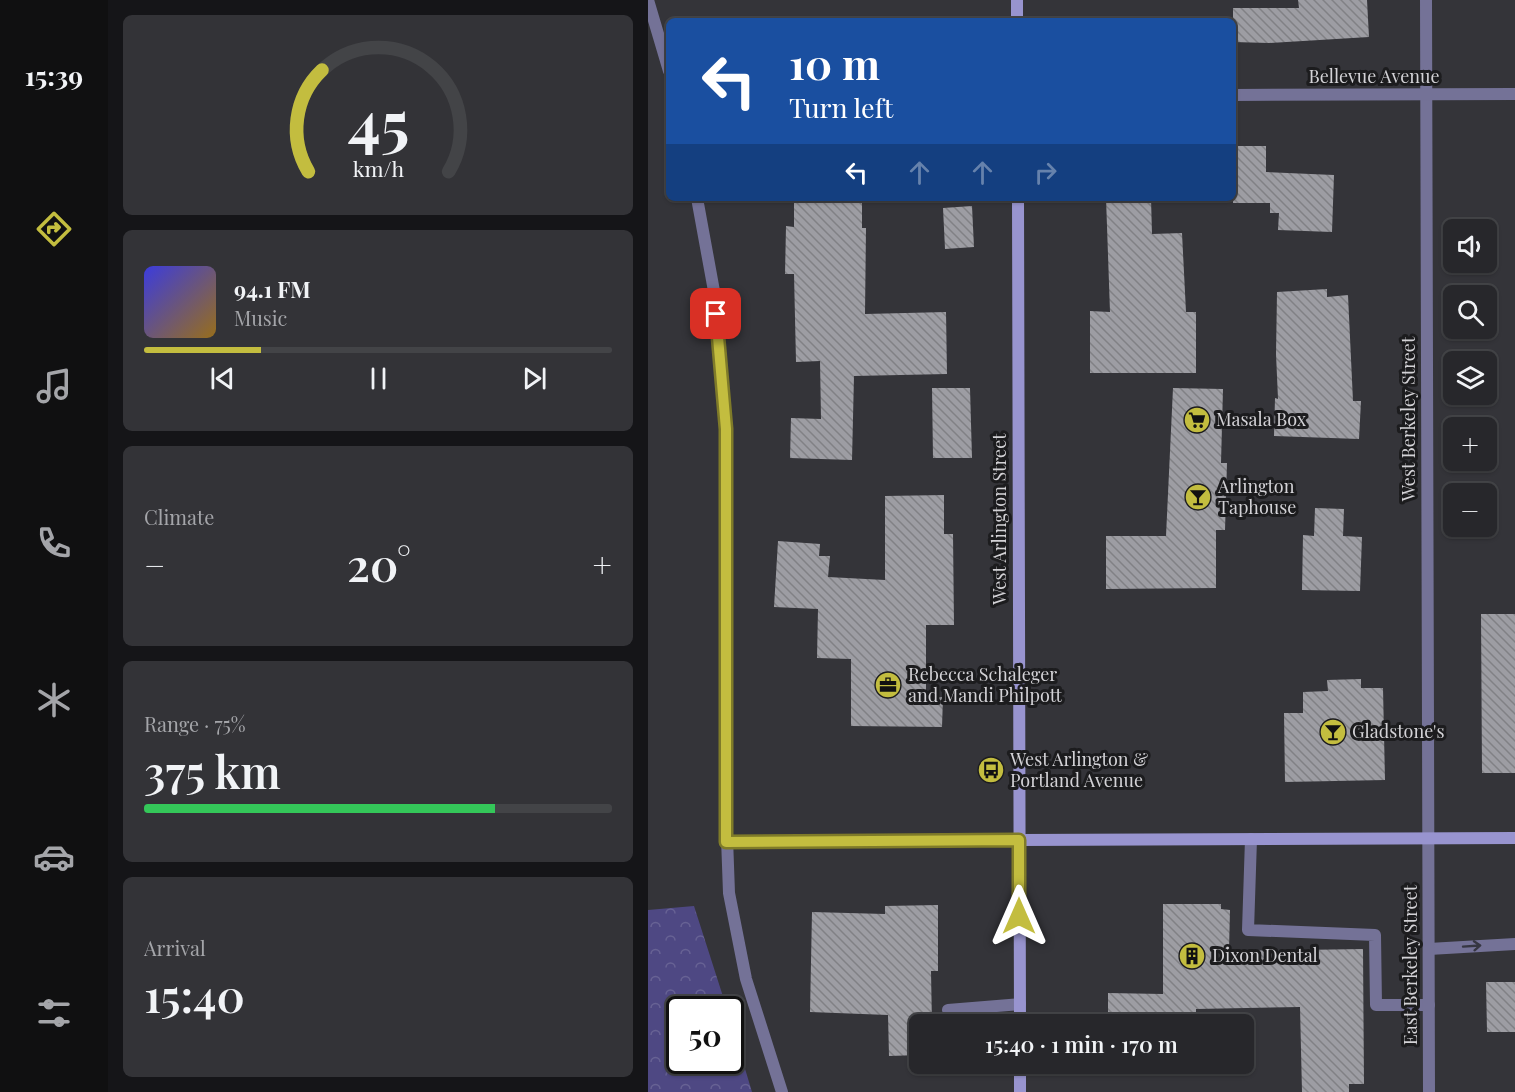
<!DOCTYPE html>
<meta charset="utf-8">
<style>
:root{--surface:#27272b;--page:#333337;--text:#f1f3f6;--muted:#a4a5a9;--line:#434447;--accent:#c3bd3f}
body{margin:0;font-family:"Playfair Display",serif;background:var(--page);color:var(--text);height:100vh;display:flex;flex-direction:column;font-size:22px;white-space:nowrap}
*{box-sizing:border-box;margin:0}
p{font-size:20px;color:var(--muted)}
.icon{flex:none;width:33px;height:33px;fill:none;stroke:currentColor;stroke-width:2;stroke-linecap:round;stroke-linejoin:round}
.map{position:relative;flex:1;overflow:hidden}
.sheet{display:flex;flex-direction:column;gap:15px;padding:15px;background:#151518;width:540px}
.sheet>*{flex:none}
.banner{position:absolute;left:18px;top:18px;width:570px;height:183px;border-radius:9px;box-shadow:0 2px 4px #0004,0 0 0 2px var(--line);background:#1a4fa0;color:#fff;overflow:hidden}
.tools{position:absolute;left:795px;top:219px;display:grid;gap:12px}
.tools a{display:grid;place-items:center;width:54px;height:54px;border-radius:9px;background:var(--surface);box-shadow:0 2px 4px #0004,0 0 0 2px var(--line);font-size:30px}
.speed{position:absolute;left:18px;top:996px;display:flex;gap:12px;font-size:30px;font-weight:700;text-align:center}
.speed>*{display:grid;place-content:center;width:78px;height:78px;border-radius:50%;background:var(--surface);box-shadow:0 2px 4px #0004,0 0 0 2px var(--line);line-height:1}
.speed .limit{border:3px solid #111;border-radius:9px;background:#fff;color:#111}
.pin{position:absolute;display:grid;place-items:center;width:51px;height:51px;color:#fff;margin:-26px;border-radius:12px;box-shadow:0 3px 9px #0006}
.me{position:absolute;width:66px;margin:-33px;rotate:0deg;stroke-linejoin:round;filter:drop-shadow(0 0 4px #0008)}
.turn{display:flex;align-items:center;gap:21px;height:126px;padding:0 24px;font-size:27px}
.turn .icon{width:78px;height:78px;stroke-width:2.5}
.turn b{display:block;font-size:42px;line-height:51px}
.lanes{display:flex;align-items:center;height:57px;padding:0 24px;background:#0003;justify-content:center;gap:30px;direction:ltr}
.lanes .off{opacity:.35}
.big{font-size:45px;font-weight:600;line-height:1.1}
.sheet .tile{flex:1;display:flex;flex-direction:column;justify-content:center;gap:9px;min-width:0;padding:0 21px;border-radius:9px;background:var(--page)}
.sheet .dial{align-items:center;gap:0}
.dial svg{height:156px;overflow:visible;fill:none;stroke:var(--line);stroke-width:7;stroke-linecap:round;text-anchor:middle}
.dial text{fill:var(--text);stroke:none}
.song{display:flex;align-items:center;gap:18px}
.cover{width:72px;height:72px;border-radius:9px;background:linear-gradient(135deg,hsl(240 70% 55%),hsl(40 70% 35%))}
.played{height:6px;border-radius:3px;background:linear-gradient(90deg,var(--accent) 25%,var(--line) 25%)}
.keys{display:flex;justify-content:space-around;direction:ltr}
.heat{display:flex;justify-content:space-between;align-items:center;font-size:33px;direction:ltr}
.charge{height:9px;border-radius:4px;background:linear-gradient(90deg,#34c759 75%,var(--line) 0)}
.trip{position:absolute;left:261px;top:1014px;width:345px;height:60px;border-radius:9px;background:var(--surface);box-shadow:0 2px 4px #0004,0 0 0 2px var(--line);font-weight:600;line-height:60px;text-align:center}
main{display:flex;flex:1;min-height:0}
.tabs{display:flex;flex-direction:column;width:108px;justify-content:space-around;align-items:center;background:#101011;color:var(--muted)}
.tabs .icon{width:42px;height:42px}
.tabs .current{color:var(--accent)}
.tabs b{font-size:27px;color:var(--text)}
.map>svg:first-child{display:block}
</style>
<main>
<nav class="tabs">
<b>15:39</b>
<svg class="icon current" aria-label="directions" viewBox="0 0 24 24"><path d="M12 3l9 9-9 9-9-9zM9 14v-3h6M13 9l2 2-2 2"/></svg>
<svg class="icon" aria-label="music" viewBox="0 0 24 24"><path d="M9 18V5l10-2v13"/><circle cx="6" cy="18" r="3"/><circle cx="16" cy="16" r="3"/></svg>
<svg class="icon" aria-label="phone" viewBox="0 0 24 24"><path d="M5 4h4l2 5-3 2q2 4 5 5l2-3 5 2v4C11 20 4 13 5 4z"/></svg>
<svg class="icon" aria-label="climate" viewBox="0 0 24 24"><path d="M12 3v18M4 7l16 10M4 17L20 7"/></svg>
<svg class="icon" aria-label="car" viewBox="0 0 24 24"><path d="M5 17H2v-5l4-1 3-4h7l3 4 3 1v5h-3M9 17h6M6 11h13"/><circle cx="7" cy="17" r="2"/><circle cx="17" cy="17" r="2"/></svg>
<svg class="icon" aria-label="filters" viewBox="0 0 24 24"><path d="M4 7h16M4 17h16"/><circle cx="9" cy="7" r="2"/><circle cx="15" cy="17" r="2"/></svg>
</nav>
<section class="sheet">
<div class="tile dial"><svg viewBox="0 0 100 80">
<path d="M14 69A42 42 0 1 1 86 69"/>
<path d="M14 69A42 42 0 0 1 21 17" stroke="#c3bd3f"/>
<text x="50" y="56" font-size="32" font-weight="700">45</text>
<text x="50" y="72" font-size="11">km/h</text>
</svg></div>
<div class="tile">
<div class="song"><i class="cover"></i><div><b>94.1 FM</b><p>Music</p></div></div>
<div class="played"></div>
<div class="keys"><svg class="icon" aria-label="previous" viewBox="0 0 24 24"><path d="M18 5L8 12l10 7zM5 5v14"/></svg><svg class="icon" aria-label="pause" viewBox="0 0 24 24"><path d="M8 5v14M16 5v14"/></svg><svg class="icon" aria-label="next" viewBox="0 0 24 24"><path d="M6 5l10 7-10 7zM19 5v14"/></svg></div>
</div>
<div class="tile"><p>Climate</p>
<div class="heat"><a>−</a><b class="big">20°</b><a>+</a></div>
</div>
<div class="tile"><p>Range · 75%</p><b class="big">375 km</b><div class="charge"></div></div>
<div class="tile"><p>Arrival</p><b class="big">15:40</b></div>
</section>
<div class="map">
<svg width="867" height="1092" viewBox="0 0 867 1092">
<defs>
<pattern id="forest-crowns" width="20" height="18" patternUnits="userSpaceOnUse" patternTransform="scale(1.5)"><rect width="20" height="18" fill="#4e4883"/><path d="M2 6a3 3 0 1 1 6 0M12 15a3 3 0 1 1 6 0" fill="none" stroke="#676294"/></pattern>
<pattern id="building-back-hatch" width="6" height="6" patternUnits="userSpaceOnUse" patternTransform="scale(1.5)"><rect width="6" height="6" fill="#9d9da3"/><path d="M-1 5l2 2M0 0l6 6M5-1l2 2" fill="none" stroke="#818185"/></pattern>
</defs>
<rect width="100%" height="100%" fill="#343439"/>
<polygon fill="url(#forest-crowns)" points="46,906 79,1009 32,1010 32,1060 82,1060 83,1022 104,1092 0,1092 0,910"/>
<g fill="url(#building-back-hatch)">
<polygon points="650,0 719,0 721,37 621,43 585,42 585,8 651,8"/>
<polygon points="585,146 618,146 618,172 686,175 684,232 630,230 631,213 622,213 622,203 585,203"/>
<polygon points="146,198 214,198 214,228 218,228 217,314 298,312 299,374 206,376 204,460 142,458 143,418 173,419 172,361 148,362 146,274 137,274 138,226 146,227"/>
<polygon points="458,198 503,198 504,234 534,233 538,312 548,312 548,373 442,373 442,311 462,312"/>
<polygon points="324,206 326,247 297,249 295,208"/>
<polygon points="679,289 679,297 700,295 705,401 713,401 711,439 626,436 627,398 630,399 628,354 629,292"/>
<polygon points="284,388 322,388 324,458 285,458"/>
<polygon points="525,388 575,389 573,463 579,463 577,530 568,530 568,588 458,589 458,536 518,536"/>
<polygon points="296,495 296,534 305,534 306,625 278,625 278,697 295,697 294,727 203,726 203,659 169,658 170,609 126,607 130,541 172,544 171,556 182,556 180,577 237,580 237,496"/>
<polygon points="667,508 696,509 695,536 714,537 712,591 654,590 655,535 666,536"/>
<polygon points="833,614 867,614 867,773 834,773"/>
<polygon points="713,679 713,688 735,688 737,780 637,782 636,713 655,713 655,692 680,691 679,680"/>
<polygon points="515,904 573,904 573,909 582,910 581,951 715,949 716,1084 701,1084 701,1092 654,1092 652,1007 548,1009 548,1024 460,1024 460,993 515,994"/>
<polygon points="290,905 290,971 283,971 284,1024 272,1024 272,1055 241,1056 240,1015 162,1012 164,912 237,914 237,906"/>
<polygon points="838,982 867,982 867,1032 839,1032"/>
</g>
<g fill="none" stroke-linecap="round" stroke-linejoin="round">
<g stroke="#747297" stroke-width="12">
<polyline points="603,839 600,930 727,935 728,1005 781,1005"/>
<polyline points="781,949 867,944"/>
<polyline points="300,1010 372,1004"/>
</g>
<g stroke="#747297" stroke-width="12">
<polyline points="0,0 21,71"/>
<polyline points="778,0 781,1092"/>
<polyline points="585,95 867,94"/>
<polyline points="49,198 66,291 78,429 77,783 81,893 98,979 134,1092"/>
<polyline points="78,842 371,840"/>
</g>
<g stroke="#9894cf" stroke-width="12">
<polyline points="369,0 369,21"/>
<polyline points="370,198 372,1024"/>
<polyline points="371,840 867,838"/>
<polyline points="372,1064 372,1092"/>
</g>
</g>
<defs><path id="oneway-shaft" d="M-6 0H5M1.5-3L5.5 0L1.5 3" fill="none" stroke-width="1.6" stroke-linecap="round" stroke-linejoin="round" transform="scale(1.5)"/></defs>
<use stroke="#363642" href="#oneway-shaft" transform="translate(824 946) rotate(-4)"/>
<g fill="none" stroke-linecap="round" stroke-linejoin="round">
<defs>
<polyline id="route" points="68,314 78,429 78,842 371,840 371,916"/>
</defs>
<use href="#route" stroke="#7f7b29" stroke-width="15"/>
<use href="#route" stroke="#c3bd3f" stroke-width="10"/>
</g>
<defs>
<symbol id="supermarket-disc" viewBox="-11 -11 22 22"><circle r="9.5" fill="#c3bd3f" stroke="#1c1c1e"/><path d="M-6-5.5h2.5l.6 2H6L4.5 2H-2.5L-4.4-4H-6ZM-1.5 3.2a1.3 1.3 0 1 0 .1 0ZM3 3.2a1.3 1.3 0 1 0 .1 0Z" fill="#111"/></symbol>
<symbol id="bar-disc" viewBox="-11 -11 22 22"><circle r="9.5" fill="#c3bd3f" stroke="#1c1c1e"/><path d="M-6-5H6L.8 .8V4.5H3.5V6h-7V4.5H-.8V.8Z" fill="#111"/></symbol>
<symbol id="office-disc" viewBox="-11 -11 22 22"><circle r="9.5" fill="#c3bd3f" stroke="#1c1c1e"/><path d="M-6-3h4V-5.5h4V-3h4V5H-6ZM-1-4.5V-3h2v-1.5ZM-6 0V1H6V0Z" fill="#111"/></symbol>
<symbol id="bus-disc" viewBox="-11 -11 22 22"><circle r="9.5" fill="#c3bd3f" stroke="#1c1c1e"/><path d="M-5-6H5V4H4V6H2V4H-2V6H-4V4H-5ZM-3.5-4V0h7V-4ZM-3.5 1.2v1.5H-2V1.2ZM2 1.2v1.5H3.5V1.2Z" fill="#111"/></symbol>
<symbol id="building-disc" viewBox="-11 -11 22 22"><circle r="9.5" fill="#c3bd3f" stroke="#1c1c1e"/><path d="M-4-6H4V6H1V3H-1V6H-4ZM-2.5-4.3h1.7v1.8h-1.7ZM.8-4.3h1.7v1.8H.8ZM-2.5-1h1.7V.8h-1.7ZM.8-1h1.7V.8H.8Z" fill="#111"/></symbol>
</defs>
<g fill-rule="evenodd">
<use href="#supermarket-disc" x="534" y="405" width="30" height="30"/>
<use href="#bar-disc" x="535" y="482" width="30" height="30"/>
<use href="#office-disc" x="225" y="670" width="30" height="30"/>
<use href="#bar-disc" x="670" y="717" width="30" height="30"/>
<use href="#bus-disc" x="328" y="755" width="30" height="30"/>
<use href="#building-disc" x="529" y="941" width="30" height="30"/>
</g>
<g text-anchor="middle" stroke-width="6" stroke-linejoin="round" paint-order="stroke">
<g font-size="18" fill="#d3d2d6" stroke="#1c1c1e">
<text x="726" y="83">Bellevue Avenue</text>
<text transform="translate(761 419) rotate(-90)" y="6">West Berkeley Street</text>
<text transform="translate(352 519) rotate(-90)" y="6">West Arlington Street</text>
<text transform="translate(763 965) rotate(-90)" y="6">East Berkeley Street</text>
</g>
<g font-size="18" fill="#d3d2d6" stroke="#1c1c1e" text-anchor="start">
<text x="568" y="426">Masala Box</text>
<text x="570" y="493">Arlington<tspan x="570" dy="21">Taphouse</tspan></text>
<text x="260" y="681">Rebecca Schaleger<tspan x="260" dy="21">and Mandi Philpott</tspan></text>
<text x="704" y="738">Gladstone's</text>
<text x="362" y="766">West Arlington &amp;<tspan x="362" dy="21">Portland Avenue</tspan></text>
<text x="564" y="962">Dixon Dental</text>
</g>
</g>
</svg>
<div class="tools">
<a><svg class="icon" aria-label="sound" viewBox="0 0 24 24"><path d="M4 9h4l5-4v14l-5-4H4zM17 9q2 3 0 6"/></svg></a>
<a><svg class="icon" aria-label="search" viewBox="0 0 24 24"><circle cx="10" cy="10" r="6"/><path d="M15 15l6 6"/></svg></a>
<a><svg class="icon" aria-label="layers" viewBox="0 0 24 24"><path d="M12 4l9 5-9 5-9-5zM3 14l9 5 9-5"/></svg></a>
<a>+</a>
<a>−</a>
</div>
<div class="speed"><div class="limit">50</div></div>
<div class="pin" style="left:68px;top:314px;background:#d93025"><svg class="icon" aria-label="arrive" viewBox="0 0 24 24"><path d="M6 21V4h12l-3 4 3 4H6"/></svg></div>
<svg class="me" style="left:371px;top:916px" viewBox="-20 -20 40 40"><path d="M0-17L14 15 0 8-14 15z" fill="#c3bd3f" stroke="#fff" stroke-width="4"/></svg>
<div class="trip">15:40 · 1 min · 170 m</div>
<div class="banner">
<div class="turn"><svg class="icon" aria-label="left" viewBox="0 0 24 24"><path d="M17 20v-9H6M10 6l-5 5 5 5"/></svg><div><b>10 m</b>Turn left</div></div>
<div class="lanes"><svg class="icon" aria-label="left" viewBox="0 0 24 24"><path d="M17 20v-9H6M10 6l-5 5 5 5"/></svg><svg class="icon off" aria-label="ahead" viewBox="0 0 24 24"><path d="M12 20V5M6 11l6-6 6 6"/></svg><svg class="icon off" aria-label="ahead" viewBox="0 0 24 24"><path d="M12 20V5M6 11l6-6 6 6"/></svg><svg class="icon off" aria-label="right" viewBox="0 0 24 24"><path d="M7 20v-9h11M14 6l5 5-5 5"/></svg></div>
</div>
</div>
</main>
